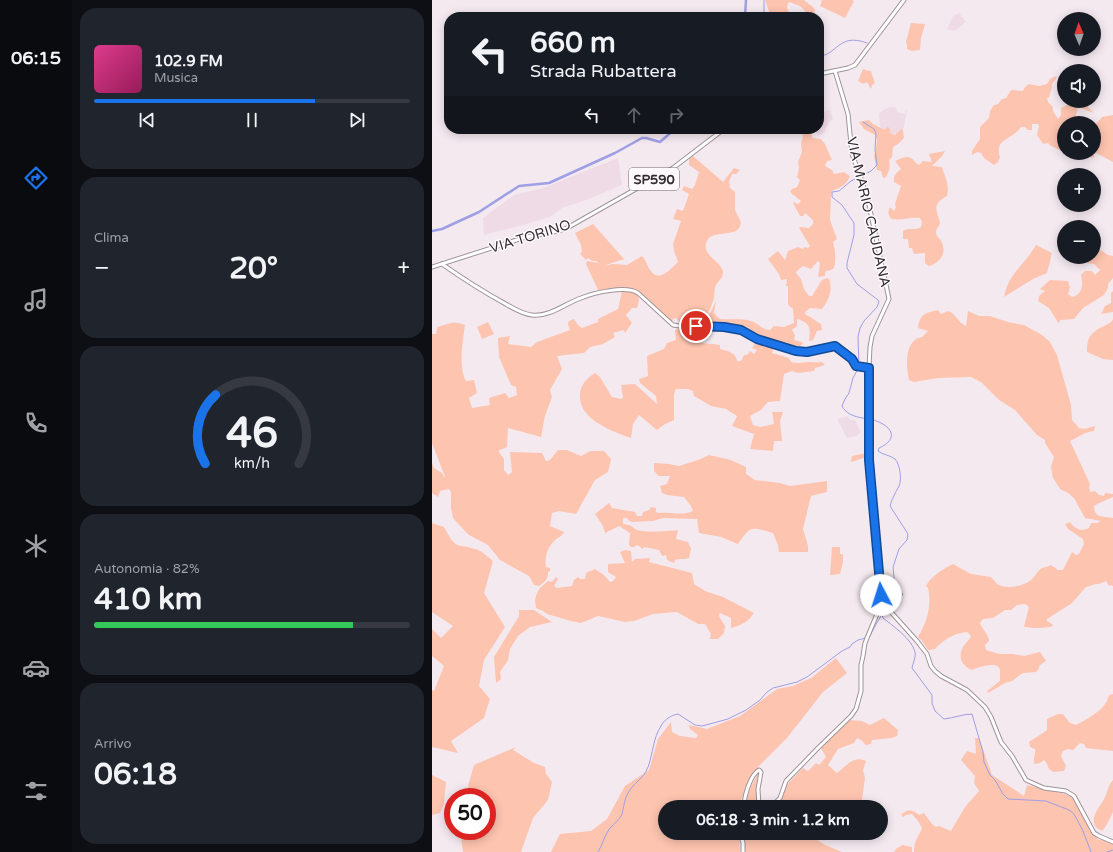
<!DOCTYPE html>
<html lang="it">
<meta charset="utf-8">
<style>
:root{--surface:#171b24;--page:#20242c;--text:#f1f3f6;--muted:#9ea1a6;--line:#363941;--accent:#1a73e8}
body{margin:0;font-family:"Varela Round",sans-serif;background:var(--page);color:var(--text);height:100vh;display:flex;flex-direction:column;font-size:15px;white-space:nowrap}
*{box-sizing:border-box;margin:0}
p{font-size:13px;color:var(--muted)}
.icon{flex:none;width:22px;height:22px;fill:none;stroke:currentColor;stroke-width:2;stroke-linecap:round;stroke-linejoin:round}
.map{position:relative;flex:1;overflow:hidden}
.panel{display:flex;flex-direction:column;gap:8px;padding:8px;background:#0d0f14;width:360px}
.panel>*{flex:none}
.banner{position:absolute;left:12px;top:12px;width:380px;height:122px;border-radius:16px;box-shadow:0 2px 10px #0003;background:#171b24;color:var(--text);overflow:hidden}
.needle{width:26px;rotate:358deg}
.buttons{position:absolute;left:625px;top:12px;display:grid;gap:8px}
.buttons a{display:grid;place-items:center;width:44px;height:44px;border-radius:50%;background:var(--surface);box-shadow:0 2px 10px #0003;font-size:20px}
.speed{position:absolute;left:12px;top:788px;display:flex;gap:8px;font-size:20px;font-weight:700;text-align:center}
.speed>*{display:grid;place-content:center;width:52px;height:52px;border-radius:50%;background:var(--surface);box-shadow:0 2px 10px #0003;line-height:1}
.speed .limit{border:6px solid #d22;background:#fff;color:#111}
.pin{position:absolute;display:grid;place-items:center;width:34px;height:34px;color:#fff;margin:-17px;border:2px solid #fff;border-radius:50%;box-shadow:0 1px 4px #0007}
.me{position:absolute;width:44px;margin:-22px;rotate:355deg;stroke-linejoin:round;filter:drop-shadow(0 0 3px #0008)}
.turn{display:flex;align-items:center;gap:14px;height:84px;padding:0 20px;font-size:18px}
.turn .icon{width:52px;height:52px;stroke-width:2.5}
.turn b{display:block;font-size:28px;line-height:34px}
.lanes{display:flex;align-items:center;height:38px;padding:0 20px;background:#0003;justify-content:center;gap:20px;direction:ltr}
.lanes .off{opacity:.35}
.big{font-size:30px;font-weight:800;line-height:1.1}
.panel .card{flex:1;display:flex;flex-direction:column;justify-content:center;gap:6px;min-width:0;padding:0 14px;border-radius:16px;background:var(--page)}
.panel .dial{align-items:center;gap:0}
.dial svg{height:104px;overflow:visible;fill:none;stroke:var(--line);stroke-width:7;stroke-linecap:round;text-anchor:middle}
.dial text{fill:var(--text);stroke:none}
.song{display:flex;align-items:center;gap:12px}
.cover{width:48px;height:48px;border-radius:6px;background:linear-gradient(135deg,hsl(330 70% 55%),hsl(330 70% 35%))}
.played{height:4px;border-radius:2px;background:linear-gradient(90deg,var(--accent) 70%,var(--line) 70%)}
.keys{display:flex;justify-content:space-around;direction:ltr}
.heat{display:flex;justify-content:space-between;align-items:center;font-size:22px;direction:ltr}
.charge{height:6px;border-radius:3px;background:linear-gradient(90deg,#34c759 82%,var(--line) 0)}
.trip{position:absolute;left:226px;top:800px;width:230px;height:40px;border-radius:20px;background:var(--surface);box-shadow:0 2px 10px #0003;font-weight:800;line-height:40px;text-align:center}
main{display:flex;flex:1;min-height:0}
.menu{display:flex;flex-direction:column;width:72px;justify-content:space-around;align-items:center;background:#090b0e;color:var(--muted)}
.menu .icon{width:28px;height:28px}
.menu .selected{color:var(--accent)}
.menu b{font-size:18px;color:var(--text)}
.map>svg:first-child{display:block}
</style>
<main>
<nav class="menu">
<b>06:15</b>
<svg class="icon selected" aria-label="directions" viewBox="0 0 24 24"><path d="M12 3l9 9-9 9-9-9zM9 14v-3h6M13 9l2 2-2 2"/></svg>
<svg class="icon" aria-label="music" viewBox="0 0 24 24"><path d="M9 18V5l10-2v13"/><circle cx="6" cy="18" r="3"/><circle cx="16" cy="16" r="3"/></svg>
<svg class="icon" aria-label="phone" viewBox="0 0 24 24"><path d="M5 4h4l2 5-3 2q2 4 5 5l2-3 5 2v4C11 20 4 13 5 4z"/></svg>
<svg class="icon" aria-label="climate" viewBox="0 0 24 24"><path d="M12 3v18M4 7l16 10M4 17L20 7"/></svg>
<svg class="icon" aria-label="car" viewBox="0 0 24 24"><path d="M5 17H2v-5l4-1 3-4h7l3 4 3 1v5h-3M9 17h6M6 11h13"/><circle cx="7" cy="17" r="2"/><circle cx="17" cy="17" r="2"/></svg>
<svg class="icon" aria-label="filters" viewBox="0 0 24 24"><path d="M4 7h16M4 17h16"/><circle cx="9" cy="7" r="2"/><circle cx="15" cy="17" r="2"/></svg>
</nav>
<section class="panel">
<div class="card">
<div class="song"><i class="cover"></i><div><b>102.9 FM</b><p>Musica</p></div></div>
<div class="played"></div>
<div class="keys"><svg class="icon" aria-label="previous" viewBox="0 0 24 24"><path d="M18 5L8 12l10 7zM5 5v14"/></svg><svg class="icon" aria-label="pause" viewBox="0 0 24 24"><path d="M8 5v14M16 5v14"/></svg><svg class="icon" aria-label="next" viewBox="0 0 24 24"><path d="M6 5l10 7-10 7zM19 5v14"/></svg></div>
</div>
<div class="card"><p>Clima</p>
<div class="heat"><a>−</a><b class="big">20°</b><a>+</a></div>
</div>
<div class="card dial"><svg viewBox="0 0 100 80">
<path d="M14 69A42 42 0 1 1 86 69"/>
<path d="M14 69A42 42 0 0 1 22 16" stroke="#1a73e8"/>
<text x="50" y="56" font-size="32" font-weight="700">46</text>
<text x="50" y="72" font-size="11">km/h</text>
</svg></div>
<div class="card"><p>Autonomia · 82%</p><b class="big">410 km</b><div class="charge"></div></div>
<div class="card"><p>Arrivo</p><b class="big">06:18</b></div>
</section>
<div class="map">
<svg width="681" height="852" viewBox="0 0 681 852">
<rect width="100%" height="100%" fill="#f5e9f0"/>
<g fill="#efdbe6">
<polygon points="527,13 534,22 524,30 521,31 515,29 521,16"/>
<polygon points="458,107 462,107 464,108 465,112 468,113 473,114 474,110 475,110 471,131 461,135 450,131 448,126 447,114 451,110"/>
<polygon points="396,110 398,110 401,119 397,122 396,126 394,127 393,132 386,136 382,129 387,129 387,122 388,120 387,114"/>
<polygon points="186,158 190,185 154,200 130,208 118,217 91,225 52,235 51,218 82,195 111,188"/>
<polygon points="416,416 418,420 423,420 429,432 424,436 415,438 405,419"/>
</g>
<g fill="#fdc4b0">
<polygon points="333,0 372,0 382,8 384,17 374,17 374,12 368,6 357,2 355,6 356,11 366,17 339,17"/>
<polygon points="390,0 420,0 422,1 413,18 388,6"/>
<polygon points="479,23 493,24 489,38 488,50 480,51 475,49 475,44 474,42"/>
<polygon points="431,69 437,71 439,71 443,83 440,85 439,89 435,82 431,84 426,81"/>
<path d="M624,76L625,77L620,84C620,90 618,92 617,98H615L616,102L621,107V111L626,119L629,115V108L635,105L636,101H657L655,106L662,113L646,107L642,123H632V152L619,146L616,143L611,144L605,135L607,126L606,124H600V130H596L593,127H589C581,140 562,138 568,157L566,162L562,165L552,158L549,153L545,152L540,155V151L548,139V127L557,118L558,111L562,105L566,104L570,99L574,98L579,90L591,91L593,87L597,84L607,86L615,84L618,79Z"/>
<polygon points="681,115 681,162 664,153 662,153 662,157 659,158 658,153 662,153 662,126 670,117"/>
<path d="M437,120L441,124L453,130L455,127L458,128V133L463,135L469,129L471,131L472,138L466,144L461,147L460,157L457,160C459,167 457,171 454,177L451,178L449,171L445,170L442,157L444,149L445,140L443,135L432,129L427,122Z"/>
<path d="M368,129H376L381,138L389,139L393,144L400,160L395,161L393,166L400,170L402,174L412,172L418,176C415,185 408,188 400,191L399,194L398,220L405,239L401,242C403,248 405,263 401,269C399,270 396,271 394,271L393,273V276L386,277L388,263L386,261L379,269L371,266L365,271L364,273L369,279L372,289L377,296H380L390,280L395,278L397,279C401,290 397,300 390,309L378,308L373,312L374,315C380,317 383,321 389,324L390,330L385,331L381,340L377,341C378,330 380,323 365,319V326L360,330L363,335L362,340L370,342L371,344L363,349L334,341L311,329L298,327L266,325C276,319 279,311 284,301L282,313L288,319C298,320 309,318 319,321C327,323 329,330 338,330L342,326L352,327L362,323L361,309L356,305V286H354L355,279L349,280L347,274L336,259L346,251L353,260L356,251L366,247L371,249L372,247L376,248L378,246L367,228L369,227L377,228L381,224V220L373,213L371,216H368L361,203V202L366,204L369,201L360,194L358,191L360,189L365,187L368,180L365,177L367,168L366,162L370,152L369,144L371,136Z"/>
<path d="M513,151L510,156L500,166L510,167C513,177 518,186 515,196C499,205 505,210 508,223C507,226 504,229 504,232C504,237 509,239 510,243C515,254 507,263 497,266L493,263V253L482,254L480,248H477L476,239H471V231C477,227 483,231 489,227L490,222L488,218C477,217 467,222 458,218L456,212L458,207L462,211L464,208L463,204L469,186L462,182C461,176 464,173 469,169L463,161C468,159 474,155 479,158C483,161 483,163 487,165L491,161L500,162L497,154Z"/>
<path d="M261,156L291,182L302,168L308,170L304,174H300L297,182L298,185L297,187L303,192V210L309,222C308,240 281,228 275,241C268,255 289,260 291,272C291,278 287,280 284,285C282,289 283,293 282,297C281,304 276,313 272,319L253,325L250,324L244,318L241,319L239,323L207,292C195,285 180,289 167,292L154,264L155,261L166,263L164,261H160L156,258L154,260L148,254L150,252L149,245L143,233L161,224L192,259L171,266L181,264L195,265L210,256C214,260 215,265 218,270C227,284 239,268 246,262L242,251L241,244L249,221L241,219L245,209L251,211L257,194L250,190L252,186L260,189L263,185L267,172L257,165V157Z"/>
<path d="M604,245L620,253L615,273L601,279L572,297C577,272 592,266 604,245Z"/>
<path d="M669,250L676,255L681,256V278L676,284V288L672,295L651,308L642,319L628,320L627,324L617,308L606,301L607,296L613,291L608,289L618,280L636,281L638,287L636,294L640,297C651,294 651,284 649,275L653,271H660L663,275L668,270L662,264L655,263L659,257H662V253L664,251Z"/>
<path d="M190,291H197L205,293L207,300L205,308H200L194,315L200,323L193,333L192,330L181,333L183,337L171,344L158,347L152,353L125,356L130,369L118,390L120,397L113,416L109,437L76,428L75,447L66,451L72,459V470L76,475L80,472L78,452L110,453L114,461L118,460L126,450H135L149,456L158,451H172L179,459L176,472L163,480L144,514L127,511L120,513L118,526L132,532C130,536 127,537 123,540C116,546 112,558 114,567L118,568V571L116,572C116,579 113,582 107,586L102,585L97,576L68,560L56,545L37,535L31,529L21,518L19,508V492L17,489L8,491L6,497L0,493V463L2,468L10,473L12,477H13L0,443V334H4L5,327C16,324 22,320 33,325C31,340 26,367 34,381L42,380L45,393L37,398L40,408L58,405L57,398L73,393L77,398L85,395L84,387L79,385L67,357L66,338L78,336L76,344L99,347L105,342L138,330L136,324L137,321L142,319L146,325L150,328L166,322V319L186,309Z"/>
<polygon points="681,291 681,312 669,314 673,306 679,303 679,293"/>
<path d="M506,310L509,314L516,311C524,314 526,322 534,326L536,311L547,316H558L576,322L592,325L610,335L618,342L625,355L639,405L640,420L647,428L653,429L663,426L662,431C652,432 647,437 638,441L658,484L657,487L658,492L663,491L667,495L672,496L673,493L681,494V497C675,500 668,502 662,506C662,519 672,516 681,518V586L676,585L674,581L667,584H664L654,587L640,603L615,619V621L620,624L621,626C612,629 601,628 592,627L597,607L593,604L585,605L579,610H573L561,618L551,619L548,623C550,629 557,635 557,641L553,645L554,650L567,654H581L592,656L608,652L614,661L608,665L606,670L604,672L591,673L580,681L573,683L556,693L555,691L568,681C568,678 568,673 568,670C566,660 545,668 540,670C531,666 526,659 530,649C532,644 537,641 539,636L535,632C522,633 511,640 503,649L496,650L490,641L486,637C495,622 500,606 496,588L494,586C499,576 511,569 521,564L539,574L559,577C561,579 563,582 565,584C574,590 591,586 599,580C603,577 605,571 610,568C612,567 616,567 619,565L626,570H631L640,552L644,555L647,554L652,544L651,539L636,529L633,524L638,522C643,529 649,532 657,528L659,523H665L669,521L653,518L642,498L636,493L628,489L621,478L619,467L622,457L613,443V440L605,435L583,410L567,400L549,382L539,377L506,378L482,382L477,380C474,367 472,340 490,337L496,331L486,328C488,313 494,313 506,310Z"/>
<path d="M681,319V360L671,359L655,352C655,336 659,332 674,325C678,323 679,323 681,319Z"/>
<polygon points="56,322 62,334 50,339 45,327"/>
<path d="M250,328H262L263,340C272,345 279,343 288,345V349C295,351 304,352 305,361H309L312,355H315L318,351L322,354L325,350L320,348L325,341L342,346L340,353L357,358L359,362C366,364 370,362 376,362C381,362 385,363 390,362L393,365L383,368L382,371L366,373L360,371L352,374L348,401L336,402L329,410L318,416L321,425L328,427L342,424L340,412H351L348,421L350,441H342L341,451L318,449L322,434L300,426L305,416L294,409L279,406L262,396L261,391L256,389H244L242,394V420L233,424L225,430L207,415L201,424L199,438C181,432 146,419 148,395C148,385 155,378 163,373L168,377L180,397L189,399L191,398L189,385L203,384L225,404L224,396L208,383L207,379L216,376L215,356L232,349L235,343L244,340L243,330Z"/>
<polygon points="434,453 435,457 419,462 420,456"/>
<path d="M277,455L299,460L314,467V474L323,480L348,483L358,486L395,481V492L379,496L371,529L376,546V552H347L346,545L341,533C319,527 319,525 306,544L289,537L267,533L265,519L231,518L221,521L199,522L194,518H191V524C201,525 199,527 205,530C216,533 235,531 246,530L244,539L256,542L259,549L257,558C252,560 248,558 243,560L242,563L235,560L234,555L230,556L227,550L212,547L211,549L209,548L208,546L204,545L203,547H199L197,545L198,533L187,526L173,533L171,526L163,514L177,503L180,508L203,512L205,516H210L211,512L217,510L219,507L224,508V512L226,513C237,512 252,516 261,511L259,506L252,497L235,495L230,493L228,486L235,484L238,476H227L222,471V463L237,464L247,466L266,460Z"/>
<path d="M0,523L12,527C25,552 24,542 46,550C51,552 56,557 61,561L52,593L73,627L52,660L47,686L58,699L52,718L19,741L26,753L0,747V690L2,691L12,666L0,656V629L9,638L21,626L0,612Z"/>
<polygon points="400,547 408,547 408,554 411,554 411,562 408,574 398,575"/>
<path d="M193,550L199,551L200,562L203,559L218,558L217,562L260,573L262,584L273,591L291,597L322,613C316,622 310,625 299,628V618L288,613L287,616L293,626L292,633L286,639H278L279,634L273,624H266L245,612L221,614L202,621L193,622L166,616L149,623L139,621L115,614L111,611L104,608L103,600L105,593L108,588L116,581L120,582L124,577L126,579L122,586L125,588L140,586L142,580L146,577L148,579H153L154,573L163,569L172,575L178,582L181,581L184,577L176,572V564L193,563L188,552Z"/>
<polygon points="87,610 102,610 120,622 98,627 86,636 78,649 76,660 68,672 69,679 64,683 62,657 87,616"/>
<polygon points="404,658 415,673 391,692 355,738 326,767 305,807 233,807 233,833 307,833 308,852 119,852 128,834 159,831 175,819 193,786 217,770 226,739 239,722 240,732 248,736 264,738 266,735 258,729 257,725 275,729 308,716 345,689 361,686 379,678"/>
<path d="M681,694V751L654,748L652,744L648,743L641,750L636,749L631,751L629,756L634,766L632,771L621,772L617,769L615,764L612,760L608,763L602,764C601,758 604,754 603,749L598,747L597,742L611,733L615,730V719L626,714H631L638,723L644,725C651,721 669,712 673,704C675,702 676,698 677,695Z"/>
<path d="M452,718L466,730L465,736L460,738L440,740L439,744L434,745L429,740L425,738L422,743L406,749L396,765L405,773C414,766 422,755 434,761L431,770L433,778L429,807H342L350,798L354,786L371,768L376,771L384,763L387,765L394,757L389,748L417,720L430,721L438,725Z"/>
<path d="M543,738H547L560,775L592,796L595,785L637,795C652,806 652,829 667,840L670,839L681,843V852H482C482,840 486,838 490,828L486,821L480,814L474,815L471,817L469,815C476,808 481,810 487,815L492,813L500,824L504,827L507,826L519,831L533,807L547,791L542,783L543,776L529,760L535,751L544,754Z"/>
<polygon points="84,747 81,750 102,763 113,767 114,774 120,782 116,800 101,818 89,852 31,852 28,831 55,831 55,797 33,797 42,765"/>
<polygon points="326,774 328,775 326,807 313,807 318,788"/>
<polygon points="0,775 14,782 12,804 8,813 0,815"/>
<path d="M681,780C681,789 681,804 681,812C680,815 673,829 670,831C667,829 662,827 662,823C660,813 670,805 673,797C676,791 676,785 681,780Z"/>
<polygon points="309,833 377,833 391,844 410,852 313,852 313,842"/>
<polygon points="470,845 480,847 480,852 462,852 464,849"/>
</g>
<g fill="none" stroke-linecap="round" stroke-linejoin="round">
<g stroke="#9e9fe5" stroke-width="1">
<polyline points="332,0 332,17"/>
<path d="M387,56C405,56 406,32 435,43"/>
<path d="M431,122L442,129L444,133L443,150L445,165L439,171L419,181L407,191L400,192V197L410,205L422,223V235L415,263V268L425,284L446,300L447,302L445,307L432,321L428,328L426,337L427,367L421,378L417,393L413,399L410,406C417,420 437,417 447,422C464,430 463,441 447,448L446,451C451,455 458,455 463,459C468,464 470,480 467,486C463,494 460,498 458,506L476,534L475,540L467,549L461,567L463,587L471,594L465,602L450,614L437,637"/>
<path d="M450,615L451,618C461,626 480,639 483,652C484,657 481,663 480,668L500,695V703L503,711L512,719C522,718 531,714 540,714L551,752L552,762L558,775L563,780L571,794L576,799L614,801L637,810L642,814L651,831L659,852"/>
<path d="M166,852C171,844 172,836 178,828C182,824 188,819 190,814C192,807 192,800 196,793C202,782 211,780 216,767C221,754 221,738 229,726C232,720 239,715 246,714L263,725L270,726L296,719L314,710L328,700L335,692L341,688L365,682L375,677L410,651L418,647L420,644L426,640L434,638"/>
<polyline points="675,852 681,850"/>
</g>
<g stroke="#9e9fe5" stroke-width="2.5">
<polyline points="313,17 314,0"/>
<polyline points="0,231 10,229 47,212 87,186 117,183 183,153 210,138 214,138 228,142 243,129"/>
</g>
<defs>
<g id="secondary">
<polyline points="403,71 416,114 420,154 430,181 437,205 457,299 440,336 438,347 437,368 437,460 450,602 485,641 495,654 499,666 503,671 509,676 535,690 553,707 559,717 569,742 580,756 594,780 612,788 634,791 642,796 662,833 667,836 681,842"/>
<path d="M10,264C30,278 50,291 72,303C81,308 90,314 100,315C118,317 134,303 149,298C161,293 194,285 206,293L241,325C259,329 281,325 300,328C310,329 316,334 325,339C338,345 355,350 370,352C381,353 392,347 403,346L420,359L424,365L437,368"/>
<path d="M312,807C312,797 318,775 327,770L329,772L326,789L327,807"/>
<polyline points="339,807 348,798 354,781 386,748 419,716 424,709 429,691 429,665 431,656 433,643 450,602"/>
<polyline points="308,833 311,843 311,852"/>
</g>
<g id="primary">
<polyline points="387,74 416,68 423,65 472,0"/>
<polyline points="0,267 94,237 127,231 135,228 241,168 292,129"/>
</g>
</defs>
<use href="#secondary" stroke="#a0949b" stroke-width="5"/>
<use href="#primary" stroke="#a0949b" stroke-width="5"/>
<use href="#secondary" stroke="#fff" stroke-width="3"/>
<use href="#primary" stroke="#fff" stroke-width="3"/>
</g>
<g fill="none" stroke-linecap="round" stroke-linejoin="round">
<defs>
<polyline id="route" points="264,326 292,327 309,330 325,339 364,351 375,352 403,346 420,359 424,366 437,368 437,460 449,595"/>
</defs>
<use href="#route" stroke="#114b97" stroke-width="10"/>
<use href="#route" stroke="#1a73e8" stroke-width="7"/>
</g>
<g text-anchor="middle" stroke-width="3" stroke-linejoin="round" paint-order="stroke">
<rect fill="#fff8fc" stroke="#706a6d" stroke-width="1" x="197" y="168" width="50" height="22" rx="3"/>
<g font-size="13" font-weight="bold" fill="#322d30">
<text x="222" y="184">SP590</text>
</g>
<g font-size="14" fill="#322d30" stroke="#fff8fc">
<text transform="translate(437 212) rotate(77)" y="5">VIA MARIO CAUDANA</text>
<text transform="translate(98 236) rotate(-17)" y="5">VIA TORINO</text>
</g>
</g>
</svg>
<div class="buttons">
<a><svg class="needle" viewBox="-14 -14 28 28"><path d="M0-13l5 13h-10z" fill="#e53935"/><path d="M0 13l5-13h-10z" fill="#9ea1a6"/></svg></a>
<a><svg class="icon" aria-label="sound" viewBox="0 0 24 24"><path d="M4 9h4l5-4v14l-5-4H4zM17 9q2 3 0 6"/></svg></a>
<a><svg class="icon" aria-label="search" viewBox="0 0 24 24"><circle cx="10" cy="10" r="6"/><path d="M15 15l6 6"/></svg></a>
<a>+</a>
<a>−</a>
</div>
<div class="speed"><div class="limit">50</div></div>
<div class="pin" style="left:264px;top:326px;background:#d93025"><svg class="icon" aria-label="arrive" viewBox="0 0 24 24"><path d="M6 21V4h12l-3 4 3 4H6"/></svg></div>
<svg class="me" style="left:449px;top:595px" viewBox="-20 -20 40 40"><circle r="19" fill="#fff"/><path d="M0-13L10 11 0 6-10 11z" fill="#1a73e8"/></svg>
<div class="trip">06:18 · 3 min · 1.2 km</div>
<div class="banner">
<div class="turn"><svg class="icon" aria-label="left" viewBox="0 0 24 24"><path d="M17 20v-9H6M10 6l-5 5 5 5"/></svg><div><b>660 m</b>Strada Rubattera</div></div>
<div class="lanes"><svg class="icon" aria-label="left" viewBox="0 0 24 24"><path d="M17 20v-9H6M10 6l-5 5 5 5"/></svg><svg class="icon off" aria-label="ahead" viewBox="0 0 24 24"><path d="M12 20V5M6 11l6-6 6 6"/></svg><svg class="icon off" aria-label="right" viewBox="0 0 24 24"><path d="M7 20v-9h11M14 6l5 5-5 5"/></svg></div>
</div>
</div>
</main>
